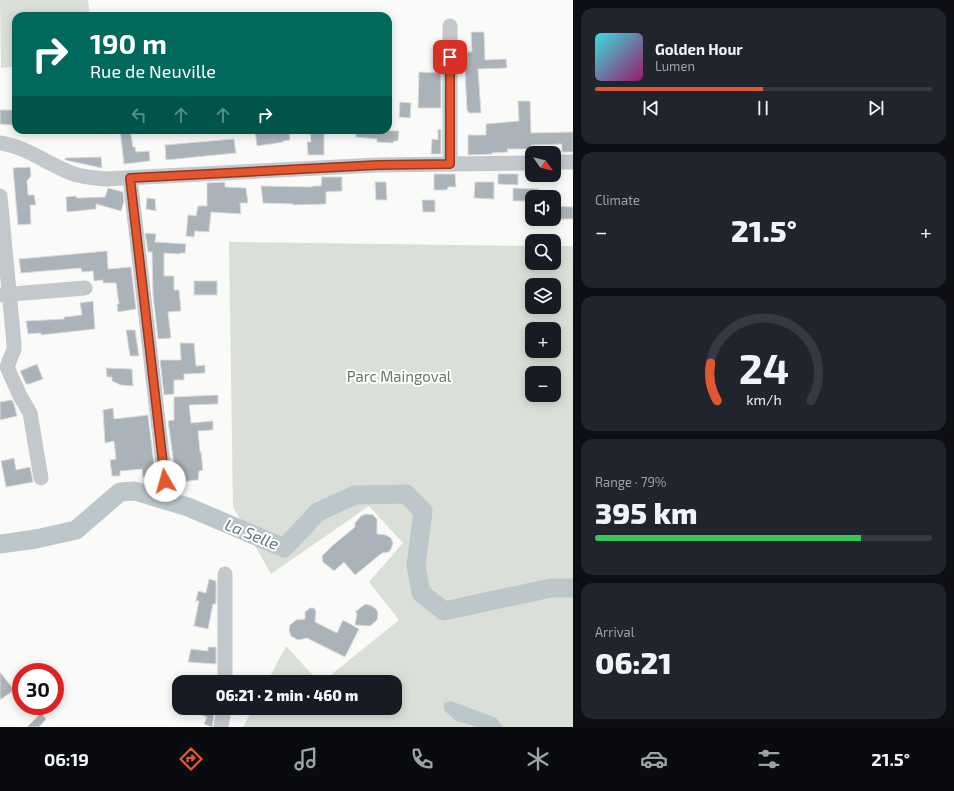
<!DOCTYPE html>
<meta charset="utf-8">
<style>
:root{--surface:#171b24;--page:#20242c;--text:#f1f3f6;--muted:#9ea1a6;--line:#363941;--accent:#e4572e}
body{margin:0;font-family:"Exo 2",sans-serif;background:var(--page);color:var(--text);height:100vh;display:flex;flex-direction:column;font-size:15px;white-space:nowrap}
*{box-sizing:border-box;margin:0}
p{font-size:13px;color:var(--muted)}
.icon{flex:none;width:22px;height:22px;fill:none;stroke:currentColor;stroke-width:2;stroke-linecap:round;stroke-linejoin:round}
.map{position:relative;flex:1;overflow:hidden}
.side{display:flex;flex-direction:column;gap:8px;padding:8px;background:#0d0f14;width:381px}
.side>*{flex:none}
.banner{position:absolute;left:12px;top:12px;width:380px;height:122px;border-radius:12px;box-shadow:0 2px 10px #0003;background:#00695c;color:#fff;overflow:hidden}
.needle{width:26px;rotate:124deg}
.fabs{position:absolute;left:525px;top:146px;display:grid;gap:8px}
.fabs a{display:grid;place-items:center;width:36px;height:36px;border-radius:8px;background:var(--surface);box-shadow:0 2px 10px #0003;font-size:20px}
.speed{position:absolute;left:12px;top:663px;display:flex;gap:8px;font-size:20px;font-weight:700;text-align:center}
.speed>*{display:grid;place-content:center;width:52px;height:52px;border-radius:50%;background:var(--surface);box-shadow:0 2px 10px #0003;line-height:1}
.speed .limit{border:6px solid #d22;background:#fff;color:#111}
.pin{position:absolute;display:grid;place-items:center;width:34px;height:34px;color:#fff;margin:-17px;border-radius:8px;box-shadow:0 2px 6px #0006}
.me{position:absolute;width:44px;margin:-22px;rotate:353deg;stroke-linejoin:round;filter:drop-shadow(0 0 3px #0008)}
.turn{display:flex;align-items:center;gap:14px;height:84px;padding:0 12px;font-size:18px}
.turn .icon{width:52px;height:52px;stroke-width:2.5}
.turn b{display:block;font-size:28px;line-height:34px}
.lanes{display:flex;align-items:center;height:38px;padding:0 12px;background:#0003;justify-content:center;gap:20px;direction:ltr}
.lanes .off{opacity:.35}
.big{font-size:30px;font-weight:800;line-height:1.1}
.side .widget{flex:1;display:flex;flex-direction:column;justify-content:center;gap:6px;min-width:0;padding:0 14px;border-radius:12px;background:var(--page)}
.side .dial{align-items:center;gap:0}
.dial svg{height:104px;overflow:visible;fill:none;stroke:var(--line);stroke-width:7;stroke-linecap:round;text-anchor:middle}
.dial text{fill:var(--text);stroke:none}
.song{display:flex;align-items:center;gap:12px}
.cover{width:48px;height:48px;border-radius:6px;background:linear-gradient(135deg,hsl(180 70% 55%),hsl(320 70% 35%))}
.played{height:4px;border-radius:2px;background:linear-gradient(90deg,var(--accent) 50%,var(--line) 50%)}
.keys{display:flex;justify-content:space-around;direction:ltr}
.heat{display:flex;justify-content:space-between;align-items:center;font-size:22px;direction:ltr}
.charge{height:6px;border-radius:3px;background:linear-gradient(90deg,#34c759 79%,var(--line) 0)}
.trip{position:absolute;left:172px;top:675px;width:230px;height:40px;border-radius:12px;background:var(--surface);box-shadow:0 2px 10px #0003;font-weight:800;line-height:40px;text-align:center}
.menu{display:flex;height:64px;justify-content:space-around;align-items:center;background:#090b0e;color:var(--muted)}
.menu .icon{width:28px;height:28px}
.menu .active{color:var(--accent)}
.menu b{font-size:18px;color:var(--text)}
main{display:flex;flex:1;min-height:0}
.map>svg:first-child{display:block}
</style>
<main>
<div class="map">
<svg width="573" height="727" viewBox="0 0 573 727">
<rect width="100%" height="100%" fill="#fafaf8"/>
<g fill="#dadfd7" fill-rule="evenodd">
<polygon points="0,0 88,0 90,16 16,16 16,66 1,68"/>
<path d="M229,242L532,246V263H554V246H573V727H243L253,708H395V682H322L399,620L369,582L403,543L369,506L271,574L233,507ZM532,285H554V307H532ZM532,329H554V351H532ZM532,373H554V395H532Z"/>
<polygon points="286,646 319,682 267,682"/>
</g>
<polygon fill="#bbc7cb" points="451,701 496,718 503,727 478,727 456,721 444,710 444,703"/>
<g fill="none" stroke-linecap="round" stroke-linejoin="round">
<polyline stroke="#bbc7cb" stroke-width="19" points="0,544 36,539 76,530 120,492 135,491 188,507 284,548 318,512 355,495 406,494 423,511 416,565 421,593 444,611 551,588 573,588"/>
</g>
<g fill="#aab3b9" stroke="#dcdcda">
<polygon points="471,32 484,32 485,60 506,59 507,68 478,69 481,113 469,113 467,110 464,52 472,52"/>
<polygon points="419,72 441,73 441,108 418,108"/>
<polygon points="518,101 530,101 531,133 573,132 573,152 562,152 562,144 531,145 531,149 507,149 508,152 492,153 492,154 468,155 468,135 486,135 486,124 519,121"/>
<polygon points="400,102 411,103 410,118 399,117"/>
<polygon points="0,110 13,110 12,125 0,124"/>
<polygon points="438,129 441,130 441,154 431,154 432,139 438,140"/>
<polygon points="120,130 130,130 133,147 135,147 136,152 149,151 150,161 124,164"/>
<polygon points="255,130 289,130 290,140 283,141 283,142 277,143 257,146"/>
<polygon points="310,130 324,130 324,155 308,155 307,142 311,142"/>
<polygon points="356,130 399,131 398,141 394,141 393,143 377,142 377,139 356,137"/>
<polygon points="234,139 236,153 166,160 165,145"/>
<polygon points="101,157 102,168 65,160 65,158"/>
<polygon points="30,167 31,176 27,181 28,195 34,195 36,205 30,205 31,224 18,225 13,168"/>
<polygon points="434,174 455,174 456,187 448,187 447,190 434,190"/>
<polygon points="498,174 518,174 518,185 498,184"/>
<polygon points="322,177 342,177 342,191 326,192 326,204 293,205 293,204 263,203 261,186 312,187 313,186 321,186"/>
<polygon points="225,182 225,187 246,188 248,203 240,203 241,214 211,212 209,232 195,231 194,237 186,236 188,215 196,216 198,206 207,206 207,183"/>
<polygon points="375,182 386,182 387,200 376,200"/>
<polygon points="475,182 494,182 494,199 474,198"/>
<polygon points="108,188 123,192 124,201 121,211 96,204 96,209 67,212 66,197 76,196 77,198 105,197"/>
<polygon points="513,188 539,189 539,197 532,197 532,201 513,201"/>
<polygon points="147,198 155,199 156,211 146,209"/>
<polygon points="422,200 435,200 435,212 423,212"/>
<polygon points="557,206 573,207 573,219 557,219"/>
<polygon points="145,233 156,234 155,242 186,244 185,253 180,253 179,254 164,253 164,276 174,276 174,290 179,290 181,311 168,312 171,338 158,339 153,295 152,252 148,252"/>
<polygon points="107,251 108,269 131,267 136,309 118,312 117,304 119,304 116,283 103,283 103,280 94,281 93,271 82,272 81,268 21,273 19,259"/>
<rect x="194" y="281" width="23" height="14"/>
<polygon points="93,301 95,329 41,335 41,333 28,334 26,321 64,319 64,317 82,315 80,303"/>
<polygon points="126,330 135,330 139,356 130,356"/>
<polygon points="180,343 194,343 196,366 205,365 205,373 184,374 184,380 174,380 174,394 164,395 160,360 181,360"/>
<polygon points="37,364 43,379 29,384 26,384 20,371"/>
<polygon points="106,368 132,369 133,386 121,385 112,381 112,377 107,377"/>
<polygon points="218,395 218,404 189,405 191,423 213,421 213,430 198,431 200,452 201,452 203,470 199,471 198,480 179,482 176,479 168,421 174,420 174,397"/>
<polygon points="12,400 14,404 17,416 0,420 0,402"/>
<polygon points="113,408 114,419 148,415 155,472 151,477 143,477 142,469 120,471 120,476 112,476 110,460 116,459 114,441 105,443 103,410"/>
<polygon points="14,458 16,470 30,467 33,482 6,487 1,461"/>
<polygon points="366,514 373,515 377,519 377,534 386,535 391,538 393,543 391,549 389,552 382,553 355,575 344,562 334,571 323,562 322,558 323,555 332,546 355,527 355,523 361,516"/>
<polygon points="209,579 216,581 216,604 213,604 208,629 194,626 199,601 196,601 198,591 206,593"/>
<polygon points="366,604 372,606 377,610 378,614 377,620 370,626 355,625 357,613 355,612 361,607"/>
<polygon points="310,608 314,608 316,612 315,622 337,633 343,620 359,629 345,657 307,638 298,640 291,636 289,630 290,625 296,620 305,619 305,612"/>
<polygon points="208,647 216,647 216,664 188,662 191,649 208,651"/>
<polygon points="0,672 14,690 0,700"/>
<polygon points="185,708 215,708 212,727 204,724 207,717 185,709"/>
<polygon points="41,713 46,719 39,727 27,727"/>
</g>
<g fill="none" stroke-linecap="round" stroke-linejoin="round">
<g stroke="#c3c8cc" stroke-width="15">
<polyline points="450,26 450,164"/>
<path d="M0,143C27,147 49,165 74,174C84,177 94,178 105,179L377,165L532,163"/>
<polyline points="554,162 573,162"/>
<polyline points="130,178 165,481"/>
<polyline points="0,196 14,344 14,349 7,367 20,396 30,413 41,478"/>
<polyline points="0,295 85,288"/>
<polyline points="225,574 225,682"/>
<polyline points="221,727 224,708"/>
</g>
</g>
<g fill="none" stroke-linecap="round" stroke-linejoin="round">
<defs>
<polyline id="route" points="165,481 130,178 378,165 450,164 450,57"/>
</defs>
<use href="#route" stroke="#94391e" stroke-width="10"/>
<use href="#route" stroke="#e4572e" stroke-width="7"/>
</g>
<g text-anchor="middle" stroke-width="4" stroke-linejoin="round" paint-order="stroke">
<g font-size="15" fill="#687a64" stroke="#fff">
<text x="399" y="382">Parc Maingoval</text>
</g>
<g font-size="16" font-style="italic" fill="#60757c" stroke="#fff">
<text transform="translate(252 534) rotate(22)" y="6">La Selle</text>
</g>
</g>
</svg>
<div class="fabs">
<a><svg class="needle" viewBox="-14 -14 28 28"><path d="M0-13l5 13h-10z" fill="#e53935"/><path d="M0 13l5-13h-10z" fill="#9ea1a6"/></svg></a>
<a><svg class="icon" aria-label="sound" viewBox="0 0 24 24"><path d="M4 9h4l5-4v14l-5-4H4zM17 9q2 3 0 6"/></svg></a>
<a><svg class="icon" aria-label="search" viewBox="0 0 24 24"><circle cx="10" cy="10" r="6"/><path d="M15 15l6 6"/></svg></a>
<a><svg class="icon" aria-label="layers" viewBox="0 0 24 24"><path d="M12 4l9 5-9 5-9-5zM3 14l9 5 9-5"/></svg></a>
<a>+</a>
<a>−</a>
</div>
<div class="speed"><div class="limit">30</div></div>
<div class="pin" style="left:450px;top:57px;background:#d93025"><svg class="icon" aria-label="arrive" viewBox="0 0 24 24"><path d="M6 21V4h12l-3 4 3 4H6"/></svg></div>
<svg class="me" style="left:165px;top:481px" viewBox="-20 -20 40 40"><circle r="19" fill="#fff"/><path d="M0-13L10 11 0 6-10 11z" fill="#e4572e"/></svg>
<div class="trip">06:21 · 2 min · 460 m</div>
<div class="banner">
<div class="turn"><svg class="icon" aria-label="right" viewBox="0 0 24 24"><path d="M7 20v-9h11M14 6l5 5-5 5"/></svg><div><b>190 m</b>Rue de Neuville</div></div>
<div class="lanes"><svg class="icon off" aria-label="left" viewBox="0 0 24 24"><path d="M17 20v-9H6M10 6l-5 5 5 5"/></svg><svg class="icon off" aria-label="ahead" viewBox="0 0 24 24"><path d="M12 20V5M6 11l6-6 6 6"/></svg><svg class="icon off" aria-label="ahead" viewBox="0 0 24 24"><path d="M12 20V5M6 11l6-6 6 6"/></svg><svg class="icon" aria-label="right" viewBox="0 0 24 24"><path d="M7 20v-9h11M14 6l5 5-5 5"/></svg></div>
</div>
</div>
<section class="side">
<div class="widget">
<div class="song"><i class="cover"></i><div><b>Golden Hour</b><p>Lumen</p></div></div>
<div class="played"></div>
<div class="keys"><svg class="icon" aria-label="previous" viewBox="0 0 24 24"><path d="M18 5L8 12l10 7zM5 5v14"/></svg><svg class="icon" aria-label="pause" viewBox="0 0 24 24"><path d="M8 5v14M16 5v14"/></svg><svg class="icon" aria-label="next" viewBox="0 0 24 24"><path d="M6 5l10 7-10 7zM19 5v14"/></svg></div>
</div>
<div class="widget"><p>Climate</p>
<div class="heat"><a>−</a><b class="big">21.5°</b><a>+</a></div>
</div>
<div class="widget dial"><svg viewBox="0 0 100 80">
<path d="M14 69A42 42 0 1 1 86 69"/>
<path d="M14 69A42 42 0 0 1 9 40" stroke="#e4572e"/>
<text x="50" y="56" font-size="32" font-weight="700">24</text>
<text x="50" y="72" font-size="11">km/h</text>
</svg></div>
<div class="widget"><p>Range · 79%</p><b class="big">395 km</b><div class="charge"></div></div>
<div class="widget"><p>Arrival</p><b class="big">06:21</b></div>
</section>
</main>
<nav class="menu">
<b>06:19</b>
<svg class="icon active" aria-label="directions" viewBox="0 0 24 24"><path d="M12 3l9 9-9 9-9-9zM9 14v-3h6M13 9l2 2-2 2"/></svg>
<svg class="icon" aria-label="music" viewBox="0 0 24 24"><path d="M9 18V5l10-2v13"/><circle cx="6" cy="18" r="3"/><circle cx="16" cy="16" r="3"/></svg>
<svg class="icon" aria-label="phone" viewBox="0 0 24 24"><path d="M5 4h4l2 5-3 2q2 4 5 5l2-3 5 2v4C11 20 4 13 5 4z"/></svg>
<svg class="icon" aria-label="climate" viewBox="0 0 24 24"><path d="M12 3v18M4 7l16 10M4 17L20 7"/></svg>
<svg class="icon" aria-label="car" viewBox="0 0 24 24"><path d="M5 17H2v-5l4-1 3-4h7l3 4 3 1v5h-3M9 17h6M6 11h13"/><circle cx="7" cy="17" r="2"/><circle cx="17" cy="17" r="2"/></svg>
<svg class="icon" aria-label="filters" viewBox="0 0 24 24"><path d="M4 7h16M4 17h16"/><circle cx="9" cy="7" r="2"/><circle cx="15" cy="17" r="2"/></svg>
<b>21.5°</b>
</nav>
